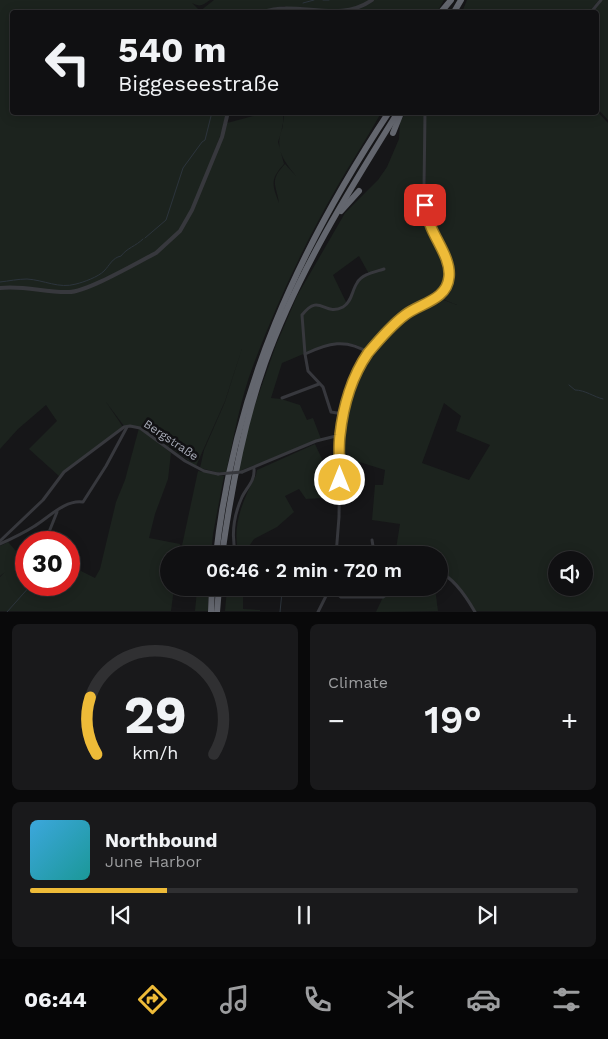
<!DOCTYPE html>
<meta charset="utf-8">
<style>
:root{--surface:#101012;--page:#19191b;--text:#f1f3f6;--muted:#9c9d9f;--line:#303032;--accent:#eebb38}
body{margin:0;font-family:"Work Sans",sans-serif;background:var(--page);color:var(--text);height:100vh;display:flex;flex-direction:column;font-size:19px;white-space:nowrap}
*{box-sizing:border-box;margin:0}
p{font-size:16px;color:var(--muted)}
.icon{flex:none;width:28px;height:28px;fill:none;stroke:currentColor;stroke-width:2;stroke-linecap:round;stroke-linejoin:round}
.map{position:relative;height:612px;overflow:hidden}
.side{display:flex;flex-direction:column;gap:12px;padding:12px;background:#09090a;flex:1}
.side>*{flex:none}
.guide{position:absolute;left:10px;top:10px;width:589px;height:105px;border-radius:5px;box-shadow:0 2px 12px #0003,0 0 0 1px var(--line);background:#101012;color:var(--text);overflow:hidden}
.fabs{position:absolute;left:548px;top:551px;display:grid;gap:10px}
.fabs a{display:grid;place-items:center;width:45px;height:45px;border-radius:50%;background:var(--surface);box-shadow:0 2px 12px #0003,0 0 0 1px var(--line);font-size:25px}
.speed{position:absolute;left:15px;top:531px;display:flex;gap:10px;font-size:25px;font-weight:700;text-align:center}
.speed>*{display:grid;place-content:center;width:65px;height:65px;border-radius:50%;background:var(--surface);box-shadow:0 2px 12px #0003,0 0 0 1px var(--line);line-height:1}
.speed .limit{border:8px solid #d22;background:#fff;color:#111}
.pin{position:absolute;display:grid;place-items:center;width:42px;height:42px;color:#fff;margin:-21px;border-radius:10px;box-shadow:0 2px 8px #0006}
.me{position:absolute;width:55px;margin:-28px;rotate:0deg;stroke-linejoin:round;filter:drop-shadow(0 0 4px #0008)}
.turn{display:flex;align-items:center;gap:18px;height:105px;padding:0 25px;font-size:22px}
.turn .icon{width:65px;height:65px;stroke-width:2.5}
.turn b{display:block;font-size:35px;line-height:42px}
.big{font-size:38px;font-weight:600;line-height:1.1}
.side .tile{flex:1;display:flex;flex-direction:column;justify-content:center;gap:8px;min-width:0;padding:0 18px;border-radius:8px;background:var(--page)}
.side .dial{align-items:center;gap:0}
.dial svg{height:130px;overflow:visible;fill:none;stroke:var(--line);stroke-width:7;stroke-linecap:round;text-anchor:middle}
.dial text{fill:var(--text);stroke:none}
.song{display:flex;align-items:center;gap:15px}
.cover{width:60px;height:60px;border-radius:8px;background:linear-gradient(135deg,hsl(200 70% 55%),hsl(180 70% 35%))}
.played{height:5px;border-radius:2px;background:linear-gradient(90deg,var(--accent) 25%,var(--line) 25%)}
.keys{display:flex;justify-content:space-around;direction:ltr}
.heat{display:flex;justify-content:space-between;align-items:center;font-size:28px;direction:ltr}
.side .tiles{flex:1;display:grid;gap:12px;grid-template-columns:1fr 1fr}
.tile:last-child{grid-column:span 2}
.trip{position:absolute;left:160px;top:546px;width:288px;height:50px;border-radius:25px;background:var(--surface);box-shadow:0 2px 12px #0003,0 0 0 1px var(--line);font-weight:600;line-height:50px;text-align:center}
.tabs{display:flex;height:80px;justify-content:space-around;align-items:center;background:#060607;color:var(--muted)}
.tabs .icon{width:35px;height:35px}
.tabs .on{color:var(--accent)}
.tabs b{font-size:22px;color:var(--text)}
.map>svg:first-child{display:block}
</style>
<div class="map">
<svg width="608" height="612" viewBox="0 0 608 612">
<rect width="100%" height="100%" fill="#161618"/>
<g fill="#1c231e" fill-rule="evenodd">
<path d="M0,0H210C202,6 200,7 192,3L200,11L214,0H444L437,12H288L285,6L273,8L260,12H12V112L226,113L223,128L203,183L227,123L264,113L283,115V126L278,142L284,164C270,179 272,185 279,203C276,184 269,181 285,164L296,176C287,165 276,152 280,136C282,128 284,121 284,113H381C366,140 348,167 333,194C302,249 275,307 253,366C240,400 234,437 226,472H216L200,468L204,450L225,402L243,345L260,318L243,345L225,401L196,466L141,427L124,426L106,402L123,427L59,476L29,449L57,421L46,405L18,429L0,449Z"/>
<polygon points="467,0 599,0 589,12 462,12"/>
<polygon points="602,0 608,0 608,120 596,107 596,12 591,12"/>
<path d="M596,110L608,123V611H475L456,585L439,572V555H395L400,524L372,520L375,485H383L385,470L340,456C341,421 349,383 369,354C375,345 383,338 390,331L393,333L391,330L406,315L438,298L457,305L438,297L446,289L450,274L447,256L432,228L426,205L425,113L596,112ZM444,403L461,416L456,431L490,445L469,480L422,463ZM556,560H584V588H556Z"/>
<path d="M406,113H424V163L427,217L444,257L449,274L445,288L437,297L414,309L369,351C363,350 358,344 351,344C328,341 303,355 282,363L271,398L281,399L300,405L307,420L313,418L321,439L237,472L251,416L276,345L297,296L345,213L378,180L387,167L399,139L400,121ZM359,256L369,274L360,279L347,304L333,275Z"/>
<polygon points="139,428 171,453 168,479 155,514 149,538 180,544 178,555 169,555 169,588 174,588 171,611 0,611 0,577 5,572 0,576 0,546 8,542 22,558 14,566 26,556 26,585 44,585 34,598 45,585 69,585 69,565 95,578 100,569 116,502 125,480"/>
<path d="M315,444L322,459L323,498L306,499L299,489L285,496L294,512L277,527L254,539L243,555H239C231,526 243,500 256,475L257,470Z"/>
<polygon points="198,471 224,476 213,534 211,555 180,555"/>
<polygon points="184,588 209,588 208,611 195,611 197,590"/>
<polygon points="227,588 243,588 243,609 260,610 260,611 225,611"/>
<polygon points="398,588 435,588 438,611 376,612 383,597"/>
</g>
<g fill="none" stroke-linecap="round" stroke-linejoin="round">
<g stroke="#2c343c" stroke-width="1">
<polyline points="323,0 329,0"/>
<polyline points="303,3 314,0"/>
<polyline points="145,238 166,220 183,168 202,142 205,140 211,116 210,112"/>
<path d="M0,282C9,281 18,279 27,279C44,280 59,289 76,284C84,282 98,277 104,271C110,265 112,258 121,256C127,248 136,246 143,239"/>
<path d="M569,385L575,390C585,390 594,397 603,399"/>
<polyline points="7,612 31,585"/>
<polyline points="280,612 282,592"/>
</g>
<g stroke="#37383d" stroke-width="3">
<polyline points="591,12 601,0"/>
<path d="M305,354L302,315C320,292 324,317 343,307C352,302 352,290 357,283C362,274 375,272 384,269"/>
<polyline points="282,398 319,384"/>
<path d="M343,414L331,412L323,387L308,371L305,354C328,343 346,338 369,353"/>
<polyline points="242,472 316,441 340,435"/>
<polyline points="44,537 49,532 57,512"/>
<polyline points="0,541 43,500 64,472 124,427 130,426 140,428 185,461 204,471 218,474"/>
<path d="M0,544C11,539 22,534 33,527C47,519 65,499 83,502L106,466L127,427"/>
<path d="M236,555C231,536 234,515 242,497C247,487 255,481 254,469"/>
<polyline points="289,555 300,549 314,555"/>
<polyline points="336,555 339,517 340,435 351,387 369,353 405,315 437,297 445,289 448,282 450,274 445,256 431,228 425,205 424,190 425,112"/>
<polyline points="372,555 373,546 372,540"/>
<path d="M439,572C454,578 467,598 475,612"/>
<polyline points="330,588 341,597 383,597 397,588"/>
<polyline points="318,612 330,588"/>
</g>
<g stroke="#37383d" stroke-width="4">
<path d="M263,12C298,0 339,24 372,0"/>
<path d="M0,288C24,285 46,293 69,292C87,292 138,262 156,253L180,231L192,210L222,137L228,112"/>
</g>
<g stroke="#63666e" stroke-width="6">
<polyline points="441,12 451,0"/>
<polyline points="454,12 461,0"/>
<polyline points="393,133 401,113"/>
<polyline points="341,211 359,191"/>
<path d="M216,555C234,390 298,250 389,112"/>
<path d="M222,555C231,490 243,425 265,363C297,274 348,192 398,112"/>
<polyline points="211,612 212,588"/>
<polyline points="217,612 219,588"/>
</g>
<polyline stroke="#37383d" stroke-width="3" points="218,474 242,472"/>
</g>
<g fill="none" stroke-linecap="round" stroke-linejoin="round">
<defs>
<path id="route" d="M340,480C340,466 338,450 340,435C343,407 352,376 368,353C378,341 393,324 405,315C421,303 447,300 449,277C451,260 437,242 431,227C428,220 427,212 425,205"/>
</defs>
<use href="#route" stroke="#9b7a24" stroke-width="12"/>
<use href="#route" stroke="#eebb38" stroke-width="9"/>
</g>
<g text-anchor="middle" stroke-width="5" stroke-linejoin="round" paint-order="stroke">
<g font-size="12" fill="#a8acb8" stroke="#111113">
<text transform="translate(171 440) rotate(34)" y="4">Bergstraße</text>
</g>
</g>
</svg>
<div class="fabs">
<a><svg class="icon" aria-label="sound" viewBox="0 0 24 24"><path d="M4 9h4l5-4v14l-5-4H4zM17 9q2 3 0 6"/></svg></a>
</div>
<div class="speed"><div class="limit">30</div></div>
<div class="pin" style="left:425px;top:205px;background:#d93025"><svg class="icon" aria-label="arrive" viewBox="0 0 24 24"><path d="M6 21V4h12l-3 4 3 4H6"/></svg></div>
<svg class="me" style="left:340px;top:480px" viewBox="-20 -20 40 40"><circle r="17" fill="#eebb38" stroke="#fff" stroke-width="3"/><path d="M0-11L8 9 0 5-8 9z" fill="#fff"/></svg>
<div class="trip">06:46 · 2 min · 720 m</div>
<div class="guide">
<div class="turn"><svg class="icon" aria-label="left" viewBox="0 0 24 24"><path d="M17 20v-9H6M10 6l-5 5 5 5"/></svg><div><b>540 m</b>Biggeseestraße</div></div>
</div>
</div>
<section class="side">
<div class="tiles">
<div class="tile dial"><svg viewBox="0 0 100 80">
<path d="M14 69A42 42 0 1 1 86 69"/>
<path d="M14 69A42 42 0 0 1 10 34" stroke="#eebb38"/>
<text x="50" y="56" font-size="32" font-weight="700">29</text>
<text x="50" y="72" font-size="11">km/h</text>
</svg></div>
<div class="tile"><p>Climate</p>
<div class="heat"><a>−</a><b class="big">19°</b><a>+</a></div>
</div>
<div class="tile">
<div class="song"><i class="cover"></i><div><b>Northbound</b><p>June Harbor</p></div></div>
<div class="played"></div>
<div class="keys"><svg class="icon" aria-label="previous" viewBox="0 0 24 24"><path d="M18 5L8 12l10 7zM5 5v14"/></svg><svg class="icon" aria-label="pause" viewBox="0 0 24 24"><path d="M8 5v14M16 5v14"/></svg><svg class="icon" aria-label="next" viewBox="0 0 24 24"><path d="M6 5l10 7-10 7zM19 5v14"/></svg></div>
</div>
</div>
</section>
<nav class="tabs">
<b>06:44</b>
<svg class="icon on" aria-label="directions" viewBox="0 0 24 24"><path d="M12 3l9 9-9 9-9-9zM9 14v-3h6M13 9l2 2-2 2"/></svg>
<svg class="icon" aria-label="music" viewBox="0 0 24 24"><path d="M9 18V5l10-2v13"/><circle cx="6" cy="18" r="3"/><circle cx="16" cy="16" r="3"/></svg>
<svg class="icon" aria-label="phone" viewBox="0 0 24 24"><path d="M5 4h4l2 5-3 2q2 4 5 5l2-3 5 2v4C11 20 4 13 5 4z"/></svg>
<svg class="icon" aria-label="climate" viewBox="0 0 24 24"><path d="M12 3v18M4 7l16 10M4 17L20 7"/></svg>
<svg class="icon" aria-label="car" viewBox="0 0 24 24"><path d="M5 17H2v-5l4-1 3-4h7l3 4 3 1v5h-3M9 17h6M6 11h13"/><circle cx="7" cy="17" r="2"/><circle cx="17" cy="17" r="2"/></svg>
<svg class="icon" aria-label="filters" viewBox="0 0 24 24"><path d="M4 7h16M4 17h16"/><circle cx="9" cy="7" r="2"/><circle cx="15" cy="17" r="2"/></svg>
</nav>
